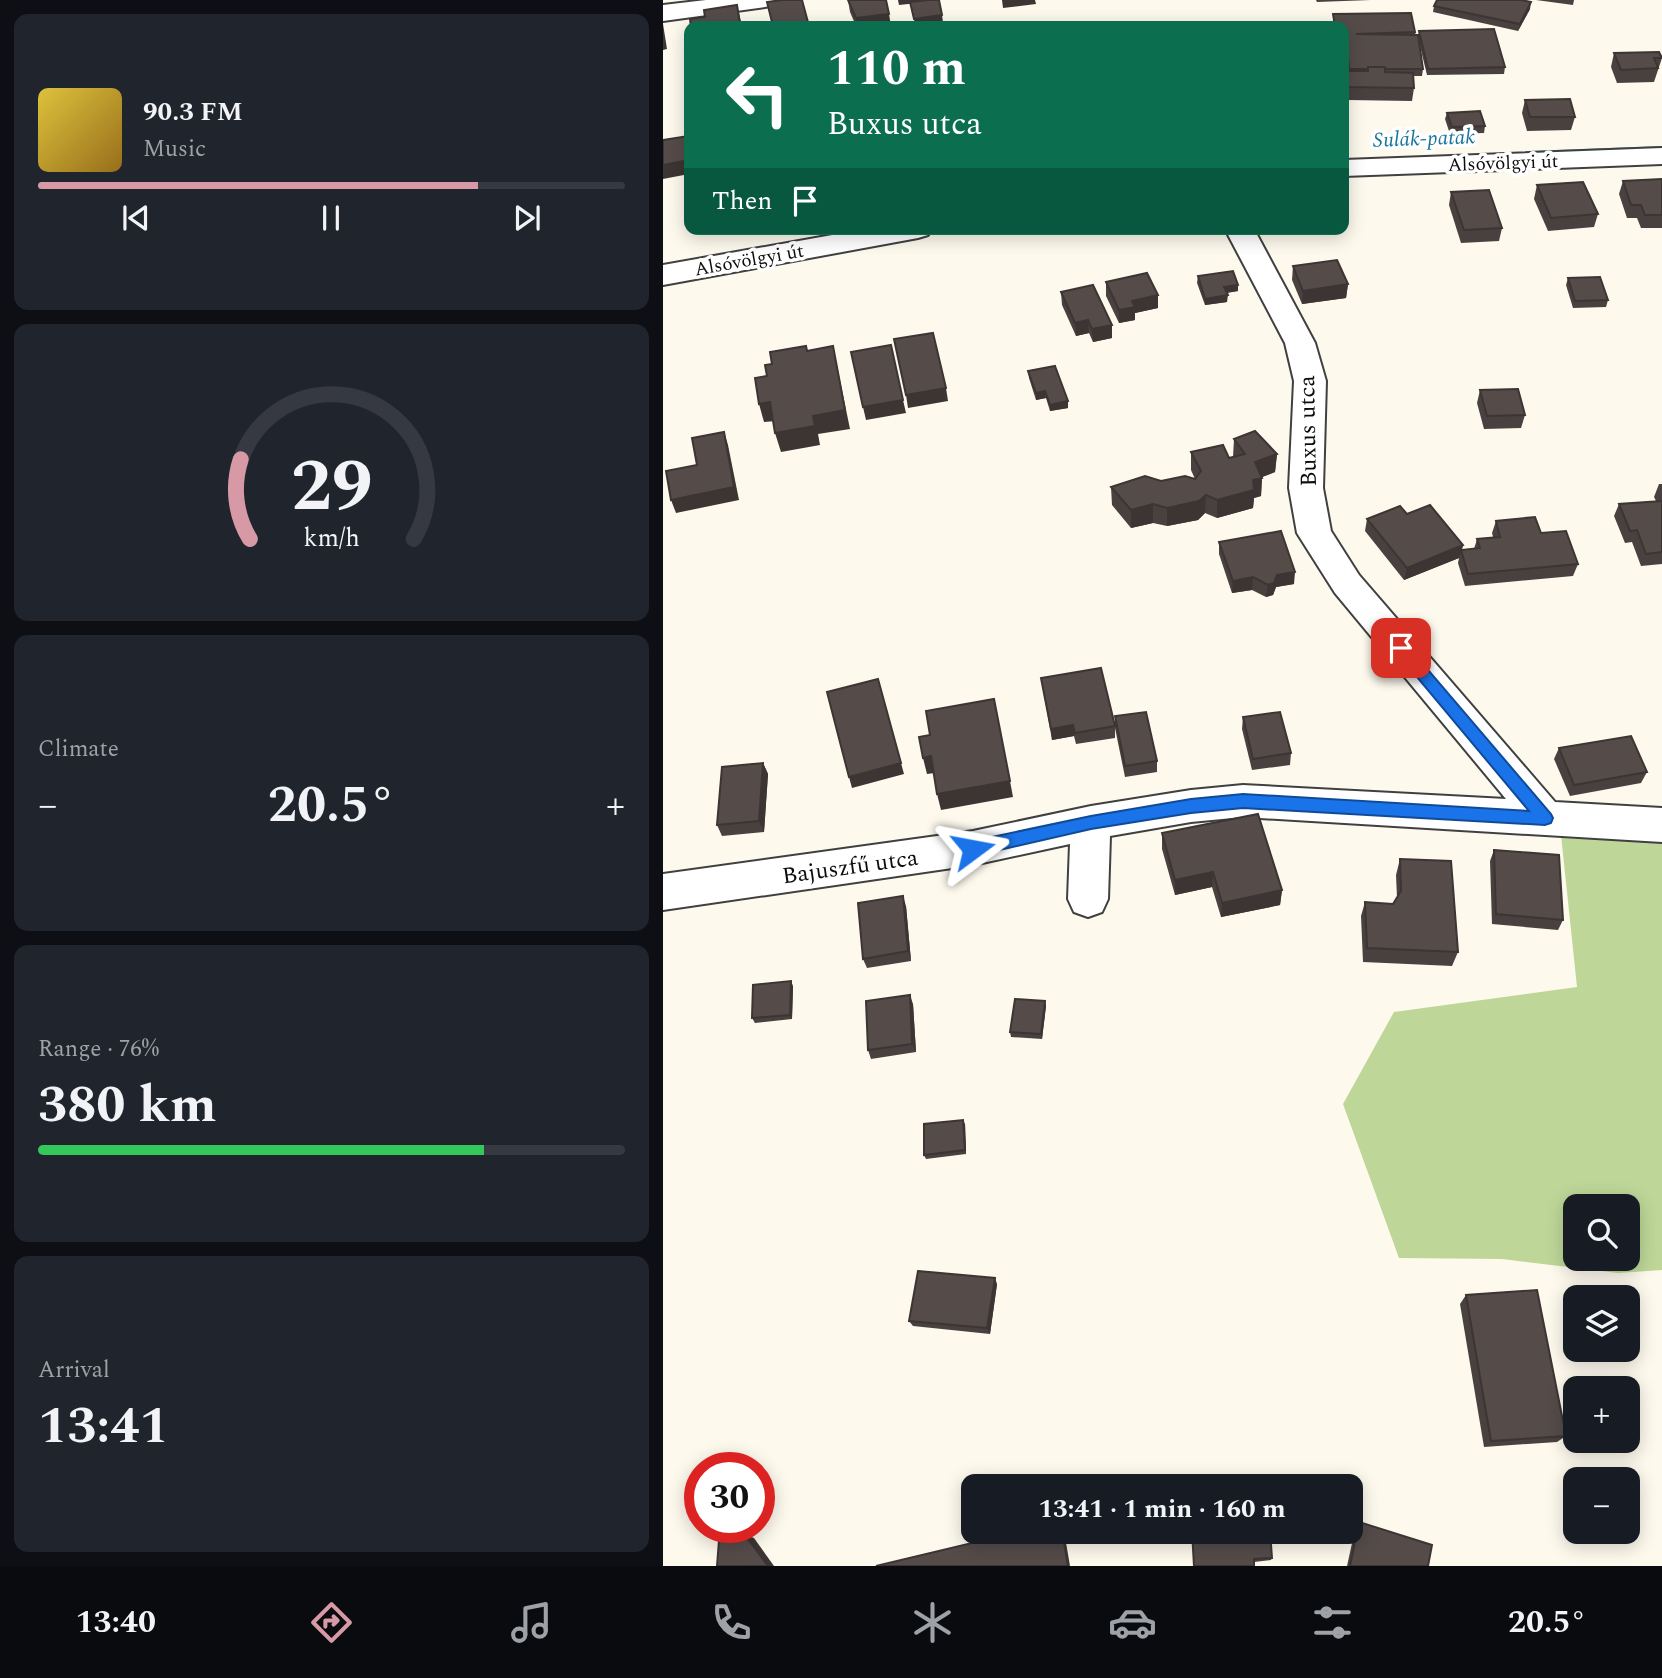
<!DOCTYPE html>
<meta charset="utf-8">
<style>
:root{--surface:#171b24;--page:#20242c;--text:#f1f3f6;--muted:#9ea1a6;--line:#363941;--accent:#d799a6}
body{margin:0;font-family:Spectral,serif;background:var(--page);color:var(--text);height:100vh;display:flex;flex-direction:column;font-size:26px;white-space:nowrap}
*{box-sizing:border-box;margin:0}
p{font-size:23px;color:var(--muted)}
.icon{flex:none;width:38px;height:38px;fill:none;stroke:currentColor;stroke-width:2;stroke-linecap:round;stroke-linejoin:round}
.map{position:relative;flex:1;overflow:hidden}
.sheet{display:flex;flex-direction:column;gap:14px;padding:14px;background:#0d0f14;width:663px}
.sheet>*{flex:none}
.guide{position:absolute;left:21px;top:21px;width:665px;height:214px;border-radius:14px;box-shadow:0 4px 18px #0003;background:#0b6e4f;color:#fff;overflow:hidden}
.fabs{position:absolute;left:900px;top:1194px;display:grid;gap:14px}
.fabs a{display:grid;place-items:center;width:77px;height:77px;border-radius:14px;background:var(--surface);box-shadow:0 4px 18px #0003;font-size:35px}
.speed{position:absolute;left:21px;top:1452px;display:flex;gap:14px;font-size:35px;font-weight:700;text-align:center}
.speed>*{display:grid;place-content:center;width:91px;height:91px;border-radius:50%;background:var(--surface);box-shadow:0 4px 18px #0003;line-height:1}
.speed .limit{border:10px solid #d22;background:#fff;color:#111}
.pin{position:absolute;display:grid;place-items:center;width:60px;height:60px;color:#fff;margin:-30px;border-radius:14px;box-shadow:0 4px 10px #0006}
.me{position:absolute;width:77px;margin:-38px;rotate:77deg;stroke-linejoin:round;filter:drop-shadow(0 0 5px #0008)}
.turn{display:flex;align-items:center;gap:24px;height:147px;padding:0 28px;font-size:32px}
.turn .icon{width:91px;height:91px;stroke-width:2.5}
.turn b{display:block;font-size:49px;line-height:60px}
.then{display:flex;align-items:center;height:66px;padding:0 28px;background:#0003;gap:14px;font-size:26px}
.big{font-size:52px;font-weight:700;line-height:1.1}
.sheet .tile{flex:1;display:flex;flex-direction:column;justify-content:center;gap:10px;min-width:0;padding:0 24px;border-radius:14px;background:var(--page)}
.sheet .dial{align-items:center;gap:0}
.dial svg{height:182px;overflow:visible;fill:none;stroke:var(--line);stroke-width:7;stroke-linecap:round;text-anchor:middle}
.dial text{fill:var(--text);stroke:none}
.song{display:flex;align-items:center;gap:21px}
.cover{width:84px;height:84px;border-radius:10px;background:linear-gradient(135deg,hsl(50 70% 55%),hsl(40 70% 35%))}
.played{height:7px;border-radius:4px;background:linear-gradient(90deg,var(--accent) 75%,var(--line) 75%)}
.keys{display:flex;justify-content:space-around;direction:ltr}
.heat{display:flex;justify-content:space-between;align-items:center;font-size:38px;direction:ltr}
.charge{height:10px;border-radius:5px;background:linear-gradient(90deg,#34c759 76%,var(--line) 0)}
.trip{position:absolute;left:298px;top:1474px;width:402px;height:70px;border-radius:14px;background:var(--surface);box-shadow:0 4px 18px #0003;font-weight:700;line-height:70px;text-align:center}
.menu{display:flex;height:112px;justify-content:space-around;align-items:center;background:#090b0e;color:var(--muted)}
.menu .icon{width:49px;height:49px}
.menu .active{color:var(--accent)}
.menu b{font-size:32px;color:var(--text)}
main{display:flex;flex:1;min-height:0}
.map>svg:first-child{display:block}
</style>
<main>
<section class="sheet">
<div class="tile">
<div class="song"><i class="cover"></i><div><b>90.3 FM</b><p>Music</p></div></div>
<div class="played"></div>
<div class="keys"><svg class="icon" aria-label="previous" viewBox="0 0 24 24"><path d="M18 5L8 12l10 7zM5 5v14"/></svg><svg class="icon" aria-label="pause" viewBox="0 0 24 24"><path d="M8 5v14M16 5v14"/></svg><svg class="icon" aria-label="next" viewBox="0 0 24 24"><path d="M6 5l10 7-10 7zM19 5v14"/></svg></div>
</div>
<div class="tile dial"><svg viewBox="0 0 100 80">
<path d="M14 69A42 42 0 1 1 86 69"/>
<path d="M14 69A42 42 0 0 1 10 34" stroke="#d799a6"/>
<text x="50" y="56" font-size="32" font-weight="700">29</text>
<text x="50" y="72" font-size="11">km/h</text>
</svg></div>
<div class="tile"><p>Climate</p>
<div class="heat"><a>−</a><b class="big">20.5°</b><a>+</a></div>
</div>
<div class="tile"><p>Range · 76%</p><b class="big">380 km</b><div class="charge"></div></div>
<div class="tile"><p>Arrival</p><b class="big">13:41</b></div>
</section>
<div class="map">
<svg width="999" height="1566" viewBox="0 0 999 1566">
<rect width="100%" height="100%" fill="#fef9ed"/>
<path fill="#bed798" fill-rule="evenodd" d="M898,835L999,841V1270L955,1273L839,1259L736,1258L680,1104L731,1012L914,987ZM912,1206H964V1258H912Z"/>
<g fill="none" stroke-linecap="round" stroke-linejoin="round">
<polygon fill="#3ea4c8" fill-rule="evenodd" points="999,146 999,150 865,155 861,153 865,151"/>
<defs>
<g id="street">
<polygon points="43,0 114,0 111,5 102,7 0,21 0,5"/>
<polygon points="999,148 999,164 681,176 681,160"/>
<polygon points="203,229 269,229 265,235 255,238 0,285 0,265"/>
<polygon points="562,229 591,229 652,343 663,381 660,488 668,531 696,575 892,802 999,808 999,842 580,817 528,822 447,836 445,899 439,912 425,917 411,912 405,899 407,844 310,865 0,910 0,874 310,831 428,806 528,790 580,785 843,799 672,593 634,533 626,488 631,381 622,343"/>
</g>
</defs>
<use href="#street" stroke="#404040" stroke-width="4"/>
<use href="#street" fill="#fff" fill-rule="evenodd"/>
</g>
<g fill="#494140">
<polygon points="185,0 228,26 193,26 187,12"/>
<polygon points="653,0 708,0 654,2"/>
<polygon points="873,0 911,0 910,5"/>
<polygon points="771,6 867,9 855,31 770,12"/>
<polygon points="670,14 752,32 760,69 759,76 750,76 751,88 749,101 684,100 683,84 685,71 682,40 681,40 681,26 670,26"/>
<polygon points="756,31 842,67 841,74 764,75 755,38"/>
<polygon points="951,53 999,58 991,82 954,83 948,67"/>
<polygon points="862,100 912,117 908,130 864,131 859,113"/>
<polygon points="784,113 822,126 821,133 787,134 782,119"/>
<polygon points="999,179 999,228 978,228 974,218 964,218 956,194 960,181"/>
<polygon points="874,185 935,214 931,227 885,231 871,199"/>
<polygon points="788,192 839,228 836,241 798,243 786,205"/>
<polygon points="630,266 685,284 683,298 639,304 629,280"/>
<polygon points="535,276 575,285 575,291 564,293 564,302 542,305 534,283"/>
<polygon points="905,278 945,300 943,307 910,308 903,285"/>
<polygon points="443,282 495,295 495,308 472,313 472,320 456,323 443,296"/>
<polygon points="398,292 449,325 449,338 430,342 426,333 413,336 399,305"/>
<polygon points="365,371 405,401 405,408 387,411 383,398 373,400 366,378"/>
<polygon points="817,390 862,415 858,428 821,429 814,403"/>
<polygon points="571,439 614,454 612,472 599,477 598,496 591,498 590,508 554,518 542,513 535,520 504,526 490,523 468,528 449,505 448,487 532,479 528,470 528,452 566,458 570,457"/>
<polygon points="996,484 999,484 999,564 978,566 969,542 962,543 951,516 956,504 993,501 991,497"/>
<polygon points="744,514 800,545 799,550 811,549 814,539 830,537 829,533 833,521 878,533 915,564 910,576 802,586 795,563 796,558 741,580 702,531 704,519"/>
<polygon points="556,542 631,584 613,587 610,595 603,597 589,590 569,593 556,554"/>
<polygon points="378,678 452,726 452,738 413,744 411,736 389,740"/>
<polygon points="452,716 494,761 494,772 462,777 452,728"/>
<polygon points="580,717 628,753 627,765 589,770 579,729"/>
<polygon points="896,748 984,772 978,783 907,796 891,759"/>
<polygon points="100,763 105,774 101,832 59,836 54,825"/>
<polygon points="499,833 619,890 617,905 558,917 549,887 512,895 499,849"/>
<polygon points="831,850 900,920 895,930 829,924 827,861"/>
<polygon points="737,859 795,952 789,966 700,962 698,916 702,902 730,904 734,898 733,875"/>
<polygon points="243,906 248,961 204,968 200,959"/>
<polygon points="130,986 129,1019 92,1023 89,1018"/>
<polygon points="382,1001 383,1006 379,1039 348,1037 347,1032"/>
<polygon points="250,1004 253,1052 208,1059 205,1050"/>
<polygon points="302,1124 303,1154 263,1159 261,1155"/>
<polygon points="334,1284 327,1334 250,1326 246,1321"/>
<polygon points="803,1295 903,1436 894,1442 821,1447 797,1304"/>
<polygon points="696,1522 765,1566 684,1566 693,1525"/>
<polygon points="529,1531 607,1531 609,1558 608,1560 591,1562 591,1566 531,1566"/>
</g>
<g fill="#3c3534">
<polygon points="235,0 263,0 264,2 236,5"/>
<polygon points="339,0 372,0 373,4 340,8"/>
<polygon points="868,2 867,9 855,31 857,24"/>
<polygon points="74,5 79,26 58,26"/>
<polygon points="226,14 228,26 194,26 193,18"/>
<polygon points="279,15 280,22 252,25 251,19"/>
<polygon points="0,24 4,49 0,50"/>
<polygon points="26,160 26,174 0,179 0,165"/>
<polygon points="685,284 683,298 639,304 640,291"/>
<polygon points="575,285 575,291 561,293 561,287"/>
<polygon points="495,295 495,308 472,313 472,320 456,323 456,310 469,301"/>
<polygon points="565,295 564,302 542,305 542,299"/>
<polygon points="425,320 426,333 413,336 412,323"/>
<polygon points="449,325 449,338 430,342 429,329"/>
<polygon points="170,346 187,429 155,434 157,445 118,452 112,433 150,416"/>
<polygon points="283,388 285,401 245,408 243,395"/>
<polygon points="382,391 383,398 373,400 373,393"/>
<polygon points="240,400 243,413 203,420 200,407"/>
<polygon points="405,401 405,408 387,411 387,405"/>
<polygon points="107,402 113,421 101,422 96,404"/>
<polygon points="61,432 65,445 76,500 13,513 8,500"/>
<polygon points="614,454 612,472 594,479 599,478 598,496 591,498 590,508 554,518 554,500 592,462"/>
<polygon points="543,495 542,513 535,520 504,526 504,508"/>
<polygon points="490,504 490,523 468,528 468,510"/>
<polygon points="800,545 796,558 741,580 744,568"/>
<polygon points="632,572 631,584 613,587 610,595 603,597 605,585 614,575"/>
<polygon points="590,577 589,590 569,593 570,581"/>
<polygon points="215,679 241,774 189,788 186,777"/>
<polygon points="410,725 411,736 389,740 388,729"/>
<polygon points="268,756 272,773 264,774 260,758"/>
<polygon points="100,763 105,774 101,832 96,821"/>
<polygon points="347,781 350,797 278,810 274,794"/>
<polygon points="550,872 549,887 512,895 512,880"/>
<polygon points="619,890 617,905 558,917 559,903"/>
<polygon points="240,896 243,906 248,961 245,951"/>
<polygon points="128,981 130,986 129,1019 127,1015"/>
<polygon points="247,995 250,1004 253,1052 249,1044"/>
<polygon points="382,1001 383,1006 379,1039 378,1034"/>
<polygon points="300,1120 302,1124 303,1154 302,1150"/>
<polygon points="332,1278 334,1284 327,1334 324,1328"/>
<polygon points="399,1531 401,1531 407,1566 405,1566"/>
<polygon points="81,1534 91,1538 111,1566 105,1566"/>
</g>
<g fill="#554c4a" stroke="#3c3534" stroke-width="2">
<polygon points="119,0 139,0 146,26 110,26 104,2"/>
<polygon points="185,0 223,0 226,14 193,18"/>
<polygon points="266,0 276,0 279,15 251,19 247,2"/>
<polygon points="774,0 858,0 868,2 857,24 771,6"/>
<polygon points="74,5 77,24 58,26 28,26 27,19 42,17 41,10"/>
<polygon points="748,13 752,32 693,34 755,35 760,69 722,69 722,67 705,67 705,69 686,69 683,33 681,33 681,26 672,26 670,14"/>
<polygon points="831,29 842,67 765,69 756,31"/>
<polygon points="996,52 999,58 991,58 995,68 958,70 951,53"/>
<polygon points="705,67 722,67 722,72 750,73 751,88 685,87 684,71 705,71"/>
<polygon points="907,99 912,117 867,117 862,100"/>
<polygon points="817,111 822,126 789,127 784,113"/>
<polygon points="26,136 26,160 0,165 0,140"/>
<polygon points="999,179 999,215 982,215 978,205 968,205 960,181"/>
<polygon points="920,182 935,214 888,218 874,185"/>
<polygon points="826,190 839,228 801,230 788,192"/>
<polygon points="674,260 685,284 640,291 630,266"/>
<polygon points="570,271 575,285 561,287 565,295 542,299 535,276"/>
<polygon points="484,273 495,295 469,301 472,307 456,310 443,282"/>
<polygon points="937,277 945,300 912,301 905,278"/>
<polygon points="430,285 449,325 429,329 425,320 412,323 398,292"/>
<polygon points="270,333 283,388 243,395 231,339"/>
<polygon points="228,345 240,400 200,407 188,352"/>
<polygon points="143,346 144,351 170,346 182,410 150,416 152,426 112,433 107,402 96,404 92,378 104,376 102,365 109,364 107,352"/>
<polygon points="392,366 405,401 387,405 382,391 373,393 365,371"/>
<polygon points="855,389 862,415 824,416 817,390"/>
<polygon points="592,431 614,454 592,462 599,478 590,480 591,490 554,500 543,495 536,501 504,508 490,504 468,510 448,487 482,476 498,481 522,476 532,479 538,471 528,452 560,445 566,458 582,454 571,439"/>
<polygon points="61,432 71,487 8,500 3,471 34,465 29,438"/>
<polygon points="999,501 999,552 983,554 974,530 967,531 956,504"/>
<polygon points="767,505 800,545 744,568 704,519 737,506 744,514"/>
<polygon points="872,517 878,533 903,531 915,564 805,574 798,550 817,548 814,539 837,537 833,521"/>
<polygon points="618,531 632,572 614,575 611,583 605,585 590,577 570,581 556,542"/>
<polygon points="438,668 452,726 412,733 410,725 388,729 378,678"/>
<polygon points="215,679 238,763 186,777 164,692"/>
<polygon points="331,699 347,781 274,794 268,756 260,758 256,737 267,735 263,711"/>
<polygon points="483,712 494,761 462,766 452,716"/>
<polygon points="617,712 628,753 590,759 580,717"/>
<polygon points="968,736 984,772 911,785 896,748"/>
<polygon points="100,763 96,821 54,825 59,767"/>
<polygon points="595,814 619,890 559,903 550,872 512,880 499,833"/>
<polygon points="831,850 896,855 900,920 833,914"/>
<polygon points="737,859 788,861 795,952 704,948 702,902 730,904 738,891"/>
<polygon points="240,896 245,951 200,959 195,903"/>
<polygon points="128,981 127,1015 89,1018 90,985"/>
<polygon points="247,995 249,1044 205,1050 203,1001"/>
<polygon points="352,999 382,1001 378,1034 347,1032"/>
<polygon points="300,1120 302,1150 261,1155 261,1124"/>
<polygon points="255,1271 332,1278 324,1328 246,1321"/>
<polygon points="874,1290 903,1436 828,1441 803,1295"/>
<polygon points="696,1522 769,1545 765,1566 687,1566"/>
<polygon points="359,1531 399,1531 405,1566 213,1566"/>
<polygon points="529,1531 607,1531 609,1558 591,1559 591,1566 531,1566"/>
<polygon points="81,1534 105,1566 54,1566 56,1540"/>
</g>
<polygon fill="#1a73e8" stroke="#114b97" stroke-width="2" points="738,642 743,644 888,814 890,818 888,823 882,825 580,808 528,813 428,829 310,856 304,854 302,849 304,844 310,841 428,816 528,799 580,794 866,811 733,652 730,648 733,644"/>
<g text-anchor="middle" stroke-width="7" stroke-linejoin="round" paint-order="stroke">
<g font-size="19" fill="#0d0d0d" stroke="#fff">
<text transform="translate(840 162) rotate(-2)" y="7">Alsóvölgyi út</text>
<text transform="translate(86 259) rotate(-10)" y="7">Alsóvölgyi út</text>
</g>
<g font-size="21" font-style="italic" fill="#1b749a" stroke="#fff">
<text transform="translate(761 138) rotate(-2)" y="7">Sulák-patak</text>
</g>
<g font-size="23" fill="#0d0d0d" stroke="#fff">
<text transform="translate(644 431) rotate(-91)" y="8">Buxus utca</text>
<text transform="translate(187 866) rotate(-8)" y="8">Bajuszfű utca</text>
</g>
</g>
</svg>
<div class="fabs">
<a><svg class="icon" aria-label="search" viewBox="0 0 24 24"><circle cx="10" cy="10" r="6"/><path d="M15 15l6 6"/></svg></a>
<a><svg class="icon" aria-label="layers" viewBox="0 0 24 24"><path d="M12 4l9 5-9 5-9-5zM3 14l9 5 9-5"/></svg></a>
<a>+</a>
<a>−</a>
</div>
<div class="speed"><div class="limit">30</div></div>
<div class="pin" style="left:738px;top:648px;background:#d93025"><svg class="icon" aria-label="arrive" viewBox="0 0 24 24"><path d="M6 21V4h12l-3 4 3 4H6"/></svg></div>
<svg class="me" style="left:310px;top:849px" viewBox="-20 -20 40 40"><path d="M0-17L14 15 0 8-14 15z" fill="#1a73e8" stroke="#fff" stroke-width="4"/></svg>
<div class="trip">13:41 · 1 min · 160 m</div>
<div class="guide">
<div class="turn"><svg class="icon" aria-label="left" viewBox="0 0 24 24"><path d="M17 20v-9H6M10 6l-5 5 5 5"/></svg><div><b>110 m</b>Buxus utca</div></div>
<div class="then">Then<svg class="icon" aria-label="arrive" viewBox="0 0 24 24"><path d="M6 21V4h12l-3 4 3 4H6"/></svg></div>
</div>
</div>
</main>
<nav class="menu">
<b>13:40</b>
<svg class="icon active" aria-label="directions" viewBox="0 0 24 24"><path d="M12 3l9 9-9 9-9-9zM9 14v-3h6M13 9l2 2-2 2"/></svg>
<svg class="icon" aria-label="music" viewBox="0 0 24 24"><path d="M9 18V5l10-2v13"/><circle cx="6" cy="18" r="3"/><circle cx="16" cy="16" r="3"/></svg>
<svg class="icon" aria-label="phone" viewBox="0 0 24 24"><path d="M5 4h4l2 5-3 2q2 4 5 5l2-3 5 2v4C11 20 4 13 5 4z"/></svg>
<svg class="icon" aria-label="climate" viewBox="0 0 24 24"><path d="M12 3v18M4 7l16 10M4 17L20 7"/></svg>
<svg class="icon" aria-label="car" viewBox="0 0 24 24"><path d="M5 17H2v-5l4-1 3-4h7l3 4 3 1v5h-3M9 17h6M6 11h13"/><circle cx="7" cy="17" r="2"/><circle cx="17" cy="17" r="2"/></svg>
<svg class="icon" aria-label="filters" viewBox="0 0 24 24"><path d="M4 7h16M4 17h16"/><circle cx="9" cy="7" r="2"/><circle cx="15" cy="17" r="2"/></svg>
<b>20.5°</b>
</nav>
